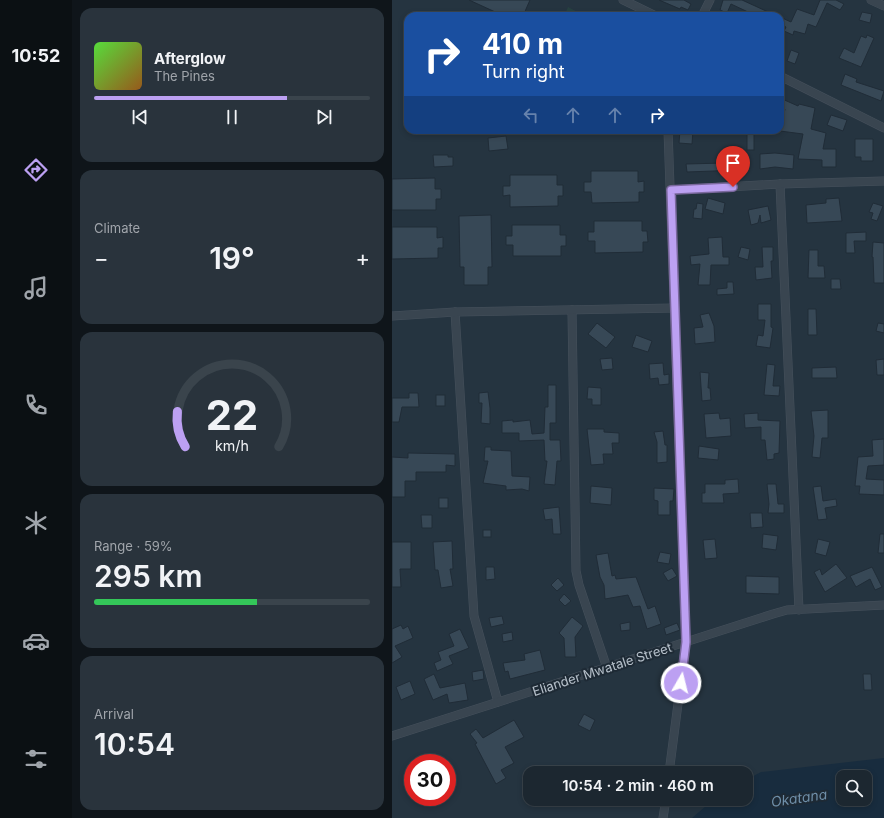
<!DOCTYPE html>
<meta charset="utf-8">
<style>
:root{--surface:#1c2730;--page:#29333c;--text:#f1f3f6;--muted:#a0a5ab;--line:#3a444c;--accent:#bca0f2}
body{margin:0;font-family:Inter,sans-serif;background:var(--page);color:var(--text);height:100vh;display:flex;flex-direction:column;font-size:15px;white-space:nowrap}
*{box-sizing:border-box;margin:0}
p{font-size:13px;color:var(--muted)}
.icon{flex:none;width:22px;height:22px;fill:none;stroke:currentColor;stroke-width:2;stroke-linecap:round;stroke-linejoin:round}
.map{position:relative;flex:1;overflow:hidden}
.sheet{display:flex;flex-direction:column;gap:8px;padding:8px;background:#0f151a;width:320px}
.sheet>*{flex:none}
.banner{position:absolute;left:12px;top:12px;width:380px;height:122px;border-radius:12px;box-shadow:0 2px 6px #0003,0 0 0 1px var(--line);background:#1a4fa0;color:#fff;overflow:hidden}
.fabs{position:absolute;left:444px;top:770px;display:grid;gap:8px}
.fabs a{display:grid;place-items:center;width:36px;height:36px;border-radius:8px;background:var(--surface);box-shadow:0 2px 6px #0003,0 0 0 1px var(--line);font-size:20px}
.speed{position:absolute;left:12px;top:754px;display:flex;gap:8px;font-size:20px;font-weight:700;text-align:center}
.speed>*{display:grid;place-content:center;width:52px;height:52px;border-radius:50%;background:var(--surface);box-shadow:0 2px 6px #0003,0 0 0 1px var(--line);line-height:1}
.speed .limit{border:6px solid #d22;background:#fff;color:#111}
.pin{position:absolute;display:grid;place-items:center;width:34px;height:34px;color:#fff;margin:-41px -17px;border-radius:50% 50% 50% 0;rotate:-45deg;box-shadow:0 0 4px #0007}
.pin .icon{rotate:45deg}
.me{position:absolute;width:44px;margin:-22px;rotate:8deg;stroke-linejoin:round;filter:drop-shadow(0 0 3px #0008)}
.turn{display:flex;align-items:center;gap:14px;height:84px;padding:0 12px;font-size:18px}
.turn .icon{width:52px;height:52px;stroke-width:2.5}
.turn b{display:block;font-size:28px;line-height:34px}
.lanes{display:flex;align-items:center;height:38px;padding:0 12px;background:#0003;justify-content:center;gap:20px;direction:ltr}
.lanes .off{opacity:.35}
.big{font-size:30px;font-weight:600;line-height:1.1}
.sheet .card{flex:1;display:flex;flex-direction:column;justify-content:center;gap:6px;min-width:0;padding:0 14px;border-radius:12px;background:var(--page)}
.sheet .dial{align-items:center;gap:0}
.dial svg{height:104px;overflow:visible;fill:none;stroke:var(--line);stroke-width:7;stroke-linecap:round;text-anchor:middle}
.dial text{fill:var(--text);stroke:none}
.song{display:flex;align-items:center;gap:12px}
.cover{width:48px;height:48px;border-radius:6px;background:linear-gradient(135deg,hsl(110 70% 55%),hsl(30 70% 35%))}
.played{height:4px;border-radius:2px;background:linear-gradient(90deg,var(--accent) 70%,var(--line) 70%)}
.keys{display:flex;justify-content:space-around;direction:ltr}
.heat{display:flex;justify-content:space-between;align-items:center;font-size:22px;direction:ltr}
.charge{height:6px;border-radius:3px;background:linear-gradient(90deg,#34c759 59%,var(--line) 0)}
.trip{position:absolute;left:131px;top:766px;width:230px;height:40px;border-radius:12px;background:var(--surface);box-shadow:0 2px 6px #0003,0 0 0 1px var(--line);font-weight:600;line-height:40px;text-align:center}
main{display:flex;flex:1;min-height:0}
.menu{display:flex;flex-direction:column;width:72px;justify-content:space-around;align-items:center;background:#0b1013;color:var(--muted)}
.menu .icon{width:28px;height:28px}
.menu .current{color:var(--accent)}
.menu b{font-size:18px;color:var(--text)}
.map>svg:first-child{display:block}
</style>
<main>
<nav class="menu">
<b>10:52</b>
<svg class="icon current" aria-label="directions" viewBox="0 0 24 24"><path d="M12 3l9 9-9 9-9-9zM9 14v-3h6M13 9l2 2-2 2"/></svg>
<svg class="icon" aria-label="music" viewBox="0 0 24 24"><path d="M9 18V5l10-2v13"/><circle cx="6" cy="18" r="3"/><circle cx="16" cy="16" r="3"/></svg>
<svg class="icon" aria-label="phone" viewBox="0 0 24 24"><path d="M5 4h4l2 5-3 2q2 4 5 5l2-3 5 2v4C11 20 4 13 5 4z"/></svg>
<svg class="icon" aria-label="climate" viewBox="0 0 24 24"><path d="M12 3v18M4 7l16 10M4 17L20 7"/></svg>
<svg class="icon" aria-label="car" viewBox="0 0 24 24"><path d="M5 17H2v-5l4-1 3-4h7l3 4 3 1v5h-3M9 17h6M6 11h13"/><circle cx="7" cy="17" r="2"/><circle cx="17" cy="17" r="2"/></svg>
<svg class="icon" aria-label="filters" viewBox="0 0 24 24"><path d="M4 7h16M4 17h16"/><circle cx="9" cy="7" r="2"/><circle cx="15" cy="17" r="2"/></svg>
</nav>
<section class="sheet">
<div class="card">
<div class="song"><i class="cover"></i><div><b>Afterglow</b><p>The Pines</p></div></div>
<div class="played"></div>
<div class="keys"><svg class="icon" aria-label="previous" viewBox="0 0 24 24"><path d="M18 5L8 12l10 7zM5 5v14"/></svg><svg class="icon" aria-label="pause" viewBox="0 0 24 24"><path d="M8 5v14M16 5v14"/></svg><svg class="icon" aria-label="next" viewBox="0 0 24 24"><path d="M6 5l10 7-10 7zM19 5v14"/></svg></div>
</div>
<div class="card"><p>Climate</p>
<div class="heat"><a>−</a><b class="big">19°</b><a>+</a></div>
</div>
<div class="card dial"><svg viewBox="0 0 100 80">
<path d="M14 69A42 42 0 1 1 86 69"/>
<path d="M14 69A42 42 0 0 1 8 42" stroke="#bca0f2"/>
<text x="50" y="56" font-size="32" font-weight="700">22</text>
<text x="50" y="72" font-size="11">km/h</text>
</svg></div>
<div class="card"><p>Range · 59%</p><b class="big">295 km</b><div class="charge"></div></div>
<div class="card"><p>Arrival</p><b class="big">10:54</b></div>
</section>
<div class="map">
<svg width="492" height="818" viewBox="0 0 492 818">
<rect width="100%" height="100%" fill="#253440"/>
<polygon fill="#274141" points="176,7 193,16 172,16"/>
<path fill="#182c3e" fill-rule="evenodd" d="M492,758V818H300L322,799H354V780L369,772ZM451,777H473V799H451Z"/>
<g fill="#374856" stroke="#202c37">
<polygon points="77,0 138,0 131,16 112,16"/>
<polygon points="267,0 292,0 299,4 296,10 289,7 288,9"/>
<polygon points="331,0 350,0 385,16 355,16 356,12 339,4 335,13 328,10"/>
<polygon points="428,0 444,0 452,4 448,10 435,3 424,27 416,24 413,34 402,31 401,35 392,31 394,27 388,24 388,17 399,22 405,9 422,15"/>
<polygon points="470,12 480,14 478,23 467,20"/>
<polygon points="475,35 482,38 469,67 447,58 452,48 462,53 469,36 474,38"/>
<polygon points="399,50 407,53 403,64 395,61"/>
<polygon points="453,74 465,79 464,82 492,91 489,101 449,85"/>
<polygon points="388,98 406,106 407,104 423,108 419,129 434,133 431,149 444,149 444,167 430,167 430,160 406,159 411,134 388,131 393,109 388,107"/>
<polygon points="439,115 455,120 451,131 435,125"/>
<polygon points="288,130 301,130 300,144 287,143"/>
<rect x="355" y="131" width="7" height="19"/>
<polygon points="114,136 116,149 97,151 96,138"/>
<polygon points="463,139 481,139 481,161 469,161 469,157 463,157"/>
<polygon points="383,153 402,155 401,169 383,167 368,169 368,154"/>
<polygon points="41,155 56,155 56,157 61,157 61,166 42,167"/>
<polygon points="332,157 348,157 348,170 295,172 294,164 332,163"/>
<polygon points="199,171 246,171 246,182 252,181 252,192 247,192 247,202 200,203 199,192 192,192 192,182 199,182"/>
<polygon points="118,175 165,175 165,185 171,185 171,196 166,196 166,206 118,207 118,195 111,196 111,186 118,186"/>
<polygon points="43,178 43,189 49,189 49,199 44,199 44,210 0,210 0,179"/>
<polygon points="316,198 333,203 331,214 313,209"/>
<polygon points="447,198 450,221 415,223 414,205 434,203 434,199"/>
<polygon points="305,203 311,204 310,219 301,218 302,209 304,209"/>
<polygon points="481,203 491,206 485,221 479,219 481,213 477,212"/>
<polygon points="376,206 379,220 369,223 368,215 366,223 359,225 356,210"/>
<polygon points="99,215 100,267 96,267 96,285 72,285 72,267 68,267 67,216"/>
<polygon points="202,221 250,221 250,231 255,231 256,242 251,242 251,252 203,253 203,241 196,241 196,232 202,232"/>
<polygon points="120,225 168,225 168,235 174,235 174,246 169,246 169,256 121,256 121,245 114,245 114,236 120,236"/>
<polygon points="0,227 45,227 45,238 51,237 51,248 46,248 46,258 0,259"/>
<polygon points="474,232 474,241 462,241 463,253 454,253 454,233"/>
<polygon points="330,237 331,257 337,257 337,265 319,265 318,285 306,285 308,264 299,265 298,256 317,254 316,238"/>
<polygon points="481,242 492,243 492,283 482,283 481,257 480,257"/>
<polygon points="349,247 358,249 356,260 346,257"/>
<polygon points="370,247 381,247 381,261 379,261 380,278 364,280 363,267 371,267"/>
<polygon points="417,250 426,250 426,266 432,266 433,278 416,278"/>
<polygon points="439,279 448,279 449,289 439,289"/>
<polygon points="335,282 341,282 342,294 325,295 325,289 335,288"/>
<polygon points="366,304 379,304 379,327 381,328 378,348 364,346 366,335 371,336 373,320 366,320"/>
<polygon points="416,309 424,309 425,335 416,335"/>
<polygon points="317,313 322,326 323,342 303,344 302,328 311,327 308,315"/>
<polygon points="205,323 223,337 214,348 196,334"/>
<polygon points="486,323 492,324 492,333 484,331"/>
<polygon points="244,335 260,341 256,352 240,347"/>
<polygon points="220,358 221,369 210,370 208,359"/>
<polygon points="492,359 492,375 485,375 484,360"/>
<polygon points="271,363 272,375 277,374 277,384 267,385 266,378 258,379 257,364"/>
<polygon points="375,364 383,365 381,386 388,386 387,396 372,395"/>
<polygon points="444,367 445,378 420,378 420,368"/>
<polygon points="308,372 317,373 316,388 318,388 319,400 310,401"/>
<polygon points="156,385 164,385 164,423 158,423 158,440 168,440 169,461 165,461 163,485 152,484 155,461 153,461 152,440 127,441 127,433 110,433 110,421 121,420 121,422 138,420 140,434 152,433 153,407 156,407"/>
<polygon points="196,387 209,388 209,405 200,405 200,399 195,399"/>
<polygon points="96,392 98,408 98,424 89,423 90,403 87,403 87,393"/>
<polygon points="17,393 26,393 27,407 10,407 7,422 0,422 0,398 17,398"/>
<rect x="44" y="395" width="9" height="11"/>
<polygon points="436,410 436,438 430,438 428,458 420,457 422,436 419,411"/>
<polygon points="327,413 328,419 338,418 339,436 314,438 312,414"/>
<polygon points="366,413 366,420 388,421 387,453 382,454 382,459 375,460 373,440 369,440 369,427 353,428 352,414"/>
<polygon points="195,429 212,429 212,432 227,433 227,443 220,443 221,454 211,454 212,464 199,465"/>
<polygon points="271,431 273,445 275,445 275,462 265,463 265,442 262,432"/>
<polygon points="492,439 492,465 476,466 474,479 492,480 492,495 467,494 468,486 463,486 466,457 481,456 480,440"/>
<polygon points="307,446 327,449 326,460 306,458"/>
<polygon points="93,447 99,447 99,450 119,451 120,476 138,477 137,491 130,489 114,490 114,486 91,483 96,461 92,461"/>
<polygon points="16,453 63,454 63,466 54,465 54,472 24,472 24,481 13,481 13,497 0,497 0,457 16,458"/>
<polygon points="346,479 347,493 331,494 332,503 310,503 310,493 313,493 313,484 333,484 333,480"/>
<polygon points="375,484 384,484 386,504 392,504 392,513 376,513 377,504"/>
<polygon points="199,486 220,488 219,505 198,503"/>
<polygon points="429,486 431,501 444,499 445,506 433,508 435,519 426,520 421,487"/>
<polygon points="262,488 282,489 281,501 278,501 278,515 266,515 266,501 262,500"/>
<rect x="47" y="498" width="9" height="10"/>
<polygon points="167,507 169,534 161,534 160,519 153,520 151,509"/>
<polygon points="358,513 370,513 371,527 359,528"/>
<polygon points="29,515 40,515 40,528 30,528"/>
<rect x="91" y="530" width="8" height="7"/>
<polygon points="371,534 386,536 384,550 370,548"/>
<polygon points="488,534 492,534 492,553 486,553"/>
<polygon points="323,539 325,558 313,559 311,540"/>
<polygon points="426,539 438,542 434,556 423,553"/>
<polygon points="60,541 61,569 58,569 61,586 49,588 46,570 43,570 41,542"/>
<polygon points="0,542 19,542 19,569 8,569 9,587 0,587"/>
<polygon points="268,552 279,554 277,564 265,562"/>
<polygon points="216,553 220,576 223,575 224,579 244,577 256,609 263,606 269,624 255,629 248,606 241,607 236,595 213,599 212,585 208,577 204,555"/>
<polygon points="444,564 455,578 433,592 422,572 428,569 430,575"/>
<polygon points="94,567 102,567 103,579 94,580"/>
<polygon points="480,567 490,587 483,590 478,579 464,587 458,576"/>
<polygon points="280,568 285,576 276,581 271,573"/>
<polygon points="354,576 387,577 387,594 354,593"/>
<polygon points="166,578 172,585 165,591 159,585"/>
<polygon points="172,594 179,601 173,606 167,600"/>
<polygon points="110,616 112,624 99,627 97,618"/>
<polygon points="180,617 191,626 183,637 184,657 173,657 172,638 167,633"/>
<polygon points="238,622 238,630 229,631 228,624"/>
<polygon points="285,623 288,630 274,635 272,628"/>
<polygon points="9,625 11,629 16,626 21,638 3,646 10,657 0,663 0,629"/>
<polygon points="68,629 77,648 57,656 61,664 45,671 42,663 49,660 46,652 62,646 57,634"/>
<polygon points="120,632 121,640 111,642 110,634"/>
<polygon points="148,650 153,670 118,679 116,671 113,672 111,663 133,660 132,654"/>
<polygon points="91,670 92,679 81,681 80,672"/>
<polygon points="42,674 48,688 73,683 76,700 57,703 55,694 41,700 32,679"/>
<polygon points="471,674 479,674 480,690 472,690"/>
<polygon points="18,681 23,694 9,700 4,687"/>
<polygon points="192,714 203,720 198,731 186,725"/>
<polygon points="122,720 132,737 113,747 122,763 109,770 114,778 104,784 83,744 85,743 78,734 84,729 91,738"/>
</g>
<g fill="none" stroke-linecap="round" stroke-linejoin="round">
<defs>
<g id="minor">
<polyline points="231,0 264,16"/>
<polyline points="479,0 492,6"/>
<polyline points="310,16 318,0"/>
<polyline points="388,76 492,128"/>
<polyline points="276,130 294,642 277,773"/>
<polyline points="388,184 407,610"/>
<polyline points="279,190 388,184 492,181"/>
<polyline points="180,310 184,571 187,585 215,668"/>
<polyline points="63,312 82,616 106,702"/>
<polyline points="0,316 63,312 283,308"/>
<polyline points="0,736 381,614 395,610 492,605"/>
<polyline points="271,818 274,799"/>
</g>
</defs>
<use href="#minor" stroke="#46515c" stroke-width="9"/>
<use href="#minor" stroke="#394550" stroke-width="8"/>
</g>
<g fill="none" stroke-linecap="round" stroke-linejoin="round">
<defs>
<polyline id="route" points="289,683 294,642 279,190 341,187"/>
</defs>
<use href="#route" stroke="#7a689d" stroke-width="10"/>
<use href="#route" stroke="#bca0f2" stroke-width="7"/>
</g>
<g text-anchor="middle" stroke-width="4" stroke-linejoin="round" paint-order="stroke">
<g font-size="13" fill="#b6c0ca" stroke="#1e2a35">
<text transform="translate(210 669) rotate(-18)" y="5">Eliander Mwatale Street</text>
</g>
<g font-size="14" font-style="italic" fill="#6f8fa9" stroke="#1e2a35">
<text transform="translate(407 798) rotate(-8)" y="5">Okatana</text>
</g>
</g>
</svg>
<div class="fabs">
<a><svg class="icon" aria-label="search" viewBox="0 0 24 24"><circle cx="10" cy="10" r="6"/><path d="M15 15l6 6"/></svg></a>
</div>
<div class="speed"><div class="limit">30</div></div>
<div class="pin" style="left:341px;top:187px;background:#d93025"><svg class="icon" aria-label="arrive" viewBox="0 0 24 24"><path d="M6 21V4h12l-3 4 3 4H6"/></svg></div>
<svg class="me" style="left:289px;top:683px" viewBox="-20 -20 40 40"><circle r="17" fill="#bca0f2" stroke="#fff" stroke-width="3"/><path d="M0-11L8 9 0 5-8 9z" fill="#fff"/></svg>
<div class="trip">10:54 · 2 min · 460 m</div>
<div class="banner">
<div class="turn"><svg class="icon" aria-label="right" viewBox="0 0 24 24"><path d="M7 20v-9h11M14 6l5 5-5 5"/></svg><div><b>410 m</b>Turn right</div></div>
<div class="lanes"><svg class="icon off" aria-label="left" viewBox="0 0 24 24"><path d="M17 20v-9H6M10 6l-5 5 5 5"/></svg><svg class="icon off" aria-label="ahead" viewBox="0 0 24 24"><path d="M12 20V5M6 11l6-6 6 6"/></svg><svg class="icon off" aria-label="ahead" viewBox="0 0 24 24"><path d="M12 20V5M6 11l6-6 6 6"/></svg><svg class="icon" aria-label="right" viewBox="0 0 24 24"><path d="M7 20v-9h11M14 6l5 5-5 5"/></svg></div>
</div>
</div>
</main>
